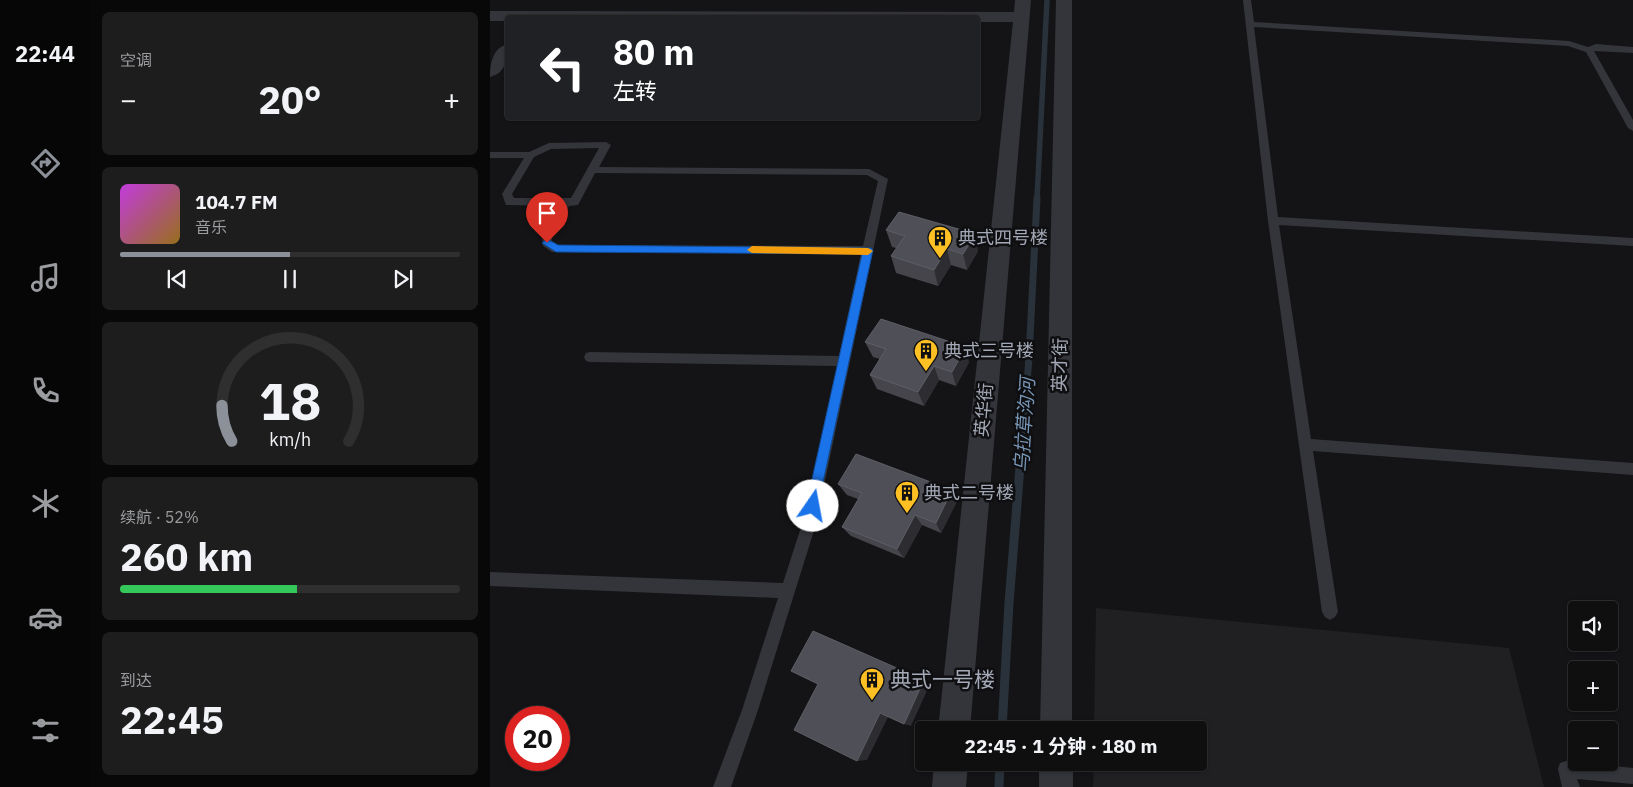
<!DOCTYPE html>
<html lang="zh">
<meta charset="utf-8">
<style>
:root{--surface:#0f0f10;--page:#1d1d1e;--text:#f1f3f6;--muted:#9b9c9f;--line:#2f2f30;--accent:#8c9099}
body{margin:0;font-family:"IBM Plex Sans","Noto Sans SC",sans-serif;background:var(--page);color:var(--text);height:100vh;display:flex;flex-direction:column;font-size:19px;white-space:nowrap}
*{box-sizing:border-box;margin:0}
p{font-size:16px;color:var(--muted)}
.icon{flex:none;width:28px;height:28px;fill:none;stroke:currentColor;stroke-width:2;stroke-linecap:round;stroke-linejoin:round}
.map{position:relative;flex:1;overflow:hidden}
.panel{display:flex;flex-direction:column;gap:12px;padding:12px;background:#080809;width:400px}
.panel>*{flex:none}
.guide{position:absolute;left:15px;top:15px;width:475px;height:105px;border-radius:5px;box-shadow:0 1px 4px #0004,0 0 0 1px var(--line);background:#202124;color:#fff;overflow:hidden}
.buttons{position:absolute;left:1078px;top:601px;display:grid;gap:10px}
.buttons a{display:grid;place-items:center;width:50px;height:50px;border-radius:5px;background:var(--surface);box-shadow:0 1px 4px #0004,0 0 0 1px var(--line);font-size:25px}
.speed{position:absolute;left:15px;top:706px;display:flex;gap:10px;font-size:25px;font-weight:700;text-align:center}
.speed>*{display:grid;place-content:center;width:65px;height:65px;border-radius:50%;background:var(--surface);box-shadow:0 1px 4px #0004,0 0 0 1px var(--line);line-height:1}
.speed .limit{border:8px solid #d22;background:#fff;color:#111}
.pin{position:absolute;display:grid;place-items:center;width:42px;height:42px;color:#fff;margin:-51px -21px;border-radius:50% 50% 50% 0;rotate:-45deg;box-shadow:0 0 5px #0007}
.pin .icon{rotate:45deg}
.me{position:absolute;width:55px;margin:-28px;rotate:12deg;stroke-linejoin:round;filter:drop-shadow(0 0 4px #0008)}
.turn{display:flex;align-items:center;gap:18px;height:105px;padding:0 25px;font-size:22px}
.turn .icon{width:65px;height:65px;stroke-width:2.5}
.turn b{display:block;font-size:35px;line-height:42px}
.big{font-size:38px;font-weight:700;line-height:1.1}
.panel .tile{flex:1;display:flex;flex-direction:column;justify-content:center;gap:8px;min-width:0;padding:0 18px;border-radius:8px;background:var(--page)}
.panel .dial{align-items:center;gap:0}
.dial svg{height:130px;overflow:visible;fill:none;stroke:var(--line);stroke-width:7;stroke-linecap:round;text-anchor:middle}
.dial text{fill:var(--text);stroke:none}
.song{display:flex;align-items:center;gap:15px}
.cover{width:60px;height:60px;border-radius:8px;background:linear-gradient(135deg,hsl(290 70% 55%),hsl(40 70% 35%))}
.played{height:5px;border-radius:2px;background:linear-gradient(90deg,var(--accent) 50%,var(--line) 50%)}
.keys{display:flex;justify-content:space-around;direction:ltr}
.heat{display:flex;justify-content:space-between;align-items:center;font-size:28px;direction:ltr}
.charge{height:8px;border-radius:4px;background:linear-gradient(90deg,#34c759 52%,var(--line) 0)}
.trip{position:absolute;left:425px;top:721px;width:292px;height:50px;border-radius:5px;background:var(--surface);box-shadow:0 1px 4px #0004,0 0 0 1px var(--line);font-weight:700;line-height:50px;text-align:center}
main{display:flex;flex:1;min-height:0}
.tab-bar{display:flex;flex-direction:column;width:90px;justify-content:space-around;align-items:center;background:#060606;color:var(--muted)}
.tab-bar .icon{width:35px;height:35px}
.tab-bar .on{color:var(--accent)}
.tab-bar b{font-size:22px;color:var(--text)}
.map>svg:first-child{display:block}
</style>
<main>
<nav class="tab-bar">
<b>22:44</b>
<svg class="icon on" aria-label="directions" viewBox="0 0 24 24"><path d="M12 3l9 9-9 9-9-9zM9 14v-3h6M13 9l2 2-2 2"/></svg>
<svg class="icon" aria-label="music" viewBox="0 0 24 24"><path d="M9 18V5l10-2v13"/><circle cx="6" cy="18" r="3"/><circle cx="16" cy="16" r="3"/></svg>
<svg class="icon" aria-label="phone" viewBox="0 0 24 24"><path d="M5 4h4l2 5-3 2q2 4 5 5l2-3 5 2v4C11 20 4 13 5 4z"/></svg>
<svg class="icon" aria-label="climate" viewBox="0 0 24 24"><path d="M12 3v18M4 7l16 10M4 17L20 7"/></svg>
<svg class="icon" aria-label="car" viewBox="0 0 24 24"><path d="M5 17H2v-5l4-1 3-4h7l3 4 3 1v5h-3M9 17h6M6 11h13"/><circle cx="7" cy="17" r="2"/><circle cx="17" cy="17" r="2"/></svg>
<svg class="icon" aria-label="filters" viewBox="0 0 24 24"><path d="M4 7h16M4 17h16"/><circle cx="9" cy="7" r="2"/><circle cx="15" cy="17" r="2"/></svg>
</nav>
<section class="panel">
<div class="tile"><p>空调</p>
<div class="heat"><a>−</a><b class="big">20°</b><a>+</a></div>
</div>
<div class="tile">
<div class="song"><i class="cover"></i><div><b>104.7 FM</b><p>音乐</p></div></div>
<div class="played"></div>
<div class="keys"><svg class="icon" aria-label="previous" viewBox="0 0 24 24"><path d="M18 5L8 12l10 7zM5 5v14"/></svg><svg class="icon" aria-label="pause" viewBox="0 0 24 24"><path d="M8 5v14M16 5v14"/></svg><svg class="icon" aria-label="next" viewBox="0 0 24 24"><path d="M6 5l10 7-10 7zM19 5v14"/></svg></div>
</div>
<div class="tile dial"><svg viewBox="0 0 100 80">
<path d="M14 69A42 42 0 1 1 86 69"/>
<path d="M14 69A42 42 0 0 1 8 47" stroke="#8c9099"/>
<text x="50" y="56" font-size="32" font-weight="700">18</text>
<text x="50" y="72" font-size="11">km/h</text>
</svg></div>
<div class="tile"><p>续航 · 52%</p><b class="big">260 km</b><div class="charge"></div></div>
<div class="tile"><p>到达</p><b class="big">22:45</b></div>
</section>
<div class="map">
<svg width="1143" height="787" viewBox="0 0 1143 787">
<rect width="100%" height="100%" fill="#141416"/>
<polygon fill="#202023" points="606,608 1019,648 1054,787 603,787 604,763 709,762 709,730 604,730"/>
<g fill="none" stroke-linecap="round" stroke-linejoin="round">
<polyline stroke="#29323b" stroke-width="5.5" points="547,199 557,0"/>
<polyline stroke="#29323b" stroke-width="7" points="531,456 539,358 547,198"/>
<g stroke="#29323b" stroke-width="9">
<polyline points="512,730 519,603 531,454"/>
<polyline points="509,787 510,762"/>
</g>
<g fill="#34353b" fill-rule="evenodd">
<polygon points="753,0 761,0 764,22 1079,41 1098,47 1106,44 1143,47 1143,53 1104,51 1143,120 1143,131 1138,128 1096,52 1078,46 764,27 788,217 1143,238 1143,246 789,225 821,439 1143,463 1143,475 823,451 848,612 845,617 840,620 835,617 832,612 778,221"/>
<path d="M116,142L121,145L109,167L379,169L398,179L326,524L268,710L241,787H223L252,710L288,598L0,586V572L293,583L312,524L347,366L100,362L96,361L94,357L96,353L100,352L349,356L371,254L62,252L53,246L52,236L69,206L16,205L12,194L34,158H0V152H39L59,143ZM109,148L81,198H24L22,194L44,157L61,149ZM105,173L377,175L388,181L373,246L68,245L62,241V236L79,206L88,205Z"/>
<polygon points="1076,761 1143,768 1143,784 1087,779 1090,787 1072,787 1068,769 1070,763"/>
</g>
<g fill="#34353b" fill-rule="evenodd">
<polygon points="525,0 541,0 480,730 448,730 523,22 488,22 488,18 18,18 18,21 0,21 0,11 524,12"/>
<polygon points="566,0 582,0 582,730 550,730"/>
<path d="M18,44C18,58 16,73 0,77C0,64 2,48 18,44Z"/>
<polygon points="444,762 478,762 476,787 442,787"/>
<rect x="549" y="762" width="34" height="25"/>
</g>
</g>
<g fill="#45454b">
<polygon points="396,230 488,251 477,270 461,265 448,286 406,273 401,256 406,248 402,247"/>
<polygon points="375,342 479,362 466,386 449,380 434,406 387,389 380,375 390,359 383,357"/>
<polygon points="348,484 467,501 451,533 432,525 414,558 361,536 352,527 368,499 357,495"/>
</g>
<g fill="#2d2d31">
<polygon points="486,234 488,251 477,270 473,254"/>
<polygon points="457,249 461,265 448,286 444,270"/>
<polygon points="476,347 479,362 466,386 462,372"/>
<polygon points="444,366 449,380 434,406 428,392"/>
<polygon points="462,490 467,501 451,533 446,523"/>
<polygon points="425,515 432,525 414,558 407,549"/>
<polygon points="434,680 440,684 421,726 414,724"/>
<polygon points="390,713 399,715 377,760 367,761"/>
</g>
<g fill="#4f5057" stroke="#5d5e66">
<polygon points="409,212 486,234 473,254 457,249 444,270 401,256 415,236 396,230"/>
<polygon points="391,319 476,347 462,372 444,366 428,392 380,375 396,349 375,342"/>
<polygon points="366,454 462,490 446,523 425,515 407,549 352,527 372,493 348,484"/>
<polygon points="323,631 434,680 414,724 390,713 367,761 304,730 328,684 301,671"/>
</g>
<polygon fill="#1a73e8" stroke="#114b97" points="57,239 68,245 381,248 383,250 327,510 323,512 318,510 316,506 372,254 66,252 52,243"/>
<polygon fill="#f59e0b" points="262,246 378,248 383,251 378,255 262,253 257,250"/>
<defs>
<symbol id="building-pin" viewBox="-11 -11 22 30"><path d="M0 17L-7.5 6A9.5 9.5 0 1 1 7.5 6Z" fill="#ffc023" stroke="#0f0f11"/><path d="M-4-6H4V6H1V3H-1V6H-4ZM-2.5-4.3h1.7v1.8h-1.7ZM.8-4.3h1.7v1.8H.8ZM-2.5-1h1.7V.8h-1.7ZM.8-1h1.7V.8H.8Z" fill="#111"/></symbol>
</defs>
<g fill-rule="evenodd">
<use href="#building-pin" x="436" y="224" width="28" height="38"/>
<use href="#building-pin" x="422" y="337" width="28" height="38"/>
<use href="#building-pin" x="403" y="479" width="28" height="38"/>
<use href="#building-pin" x="368" y="666" width="28" height="38"/>
</g>
<g text-anchor="middle" stroke-width="5" stroke-linejoin="round" paint-order="stroke">
<g font-size="18" fill="#a4a9b7" stroke="#0f0f11" text-anchor="start">
<text x="468" y="244">典式四号楼</text>
<text x="454" y="357">典式三号楼</text>
<text x="434" y="499">典式二号楼</text>
</g>
<g font-size="18" fill="#a4a9b7" stroke="#0f0f11">
<text transform="translate(570 365) rotate(-89)" y="6">英才街</text>
<text transform="translate(494 410) rotate(-85)" y="6">英华街</text>
</g>
<g font-size="19" font-style="italic" fill="#7896b5" stroke="#0f0f11">
<text transform="translate(534 425) rotate(-86)" y="7">乌拉草沟河</text>
</g>
<g font-size="21" fill="#a4a9b7" stroke="#0f0f11" text-anchor="start">
<text x="400" y="687">典式一号楼</text>
</g>
</g>
</svg>
<div class="buttons">
<a><svg class="icon" aria-label="sound" viewBox="0 0 24 24"><path d="M4 9h4l5-4v14l-5-4H4zM17 9q2 3 0 6"/></svg></a>
<a>+</a>
<a>−</a>
</div>
<div class="speed"><div class="limit">20</div></div>
<div class="pin" style="left:57px;top:243px;background:#d93025"><svg class="icon" aria-label="arrive" viewBox="0 0 24 24"><path d="M6 21V4h12l-3 4 3 4H6"/></svg></div>
<svg class="me" style="left:323px;top:506px" viewBox="-20 -20 40 40"><circle r="19" fill="#fff"/><path d="M0-13L10 11 0 6-10 11z" fill="#1a73e8"/></svg>
<div class="trip">22:45 · 1 分钟 · 180 m</div>
<div class="guide">
<div class="turn"><svg class="icon" aria-label="left" viewBox="0 0 24 24"><path d="M17 20v-9H6M10 6l-5 5 5 5"/></svg><div><b>80 m</b>左转</div></div>
</div>
</div>
</main>
